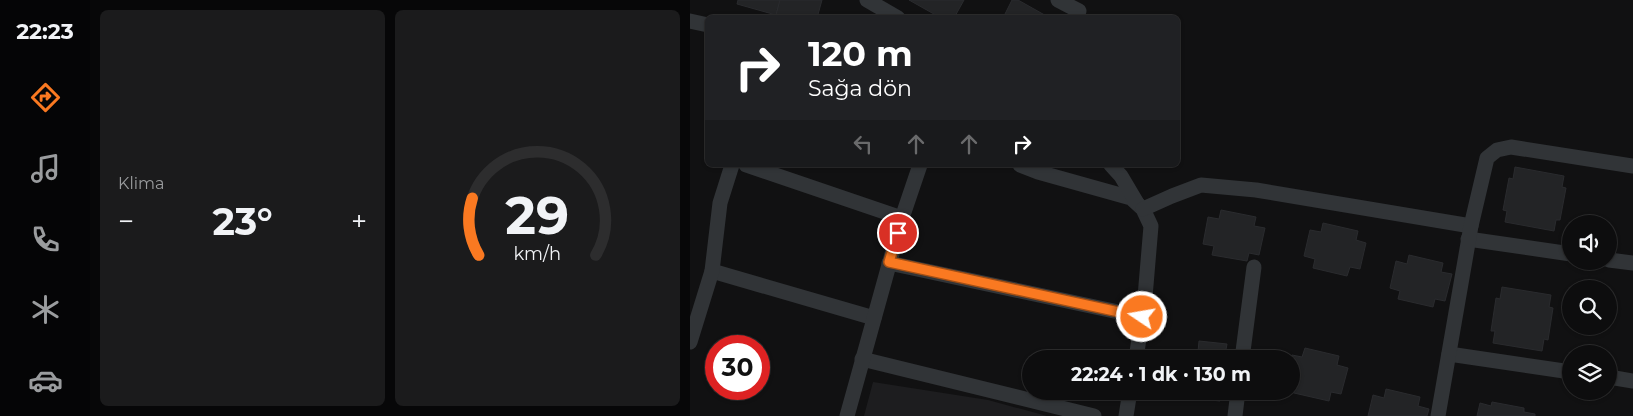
<!DOCTYPE html>
<html lang="tr">
<meta charset="utf-8">
<style>
:root{--surface:#0d0d0e;--page:#1b1b1c;--text:#f1f3f6;--muted:#9a9c9e;--line:#2d2d2e;--accent:#fa7921}
body{margin:0;font-family:Montserrat,sans-serif;background:var(--page);color:var(--text);height:100vh;display:flex;flex-direction:column;font-size:19px;white-space:nowrap}
*{box-sizing:border-box;margin:0}
p{font-size:16px;color:var(--muted)}
.icon{flex:none;width:28px;height:28px;fill:none;stroke:currentColor;stroke-width:2;stroke-linecap:round;stroke-linejoin:round}
.map{position:relative;flex:1;overflow:hidden}
.panel{display:flex;flex-direction:column;gap:10px;padding:10px;background:#070708;width:600px}
.panel>*{flex:none}
.guide{position:absolute;left:15px;top:15px;width:475px;height:152px;border-radius:8px;box-shadow:0 1px 4px #0004,0 0 0 1px var(--line);background:#202124;color:#fff;overflow:hidden}
.buttons{position:absolute;left:872px;top:215px;display:grid;gap:10px}
.buttons a{display:grid;place-items:center;width:55px;height:55px;border-radius:50%;background:var(--surface);box-shadow:0 1px 4px #0004,0 0 0 1px var(--line);font-size:25px}
.speed{position:absolute;left:15px;top:335px;display:flex;gap:10px;font-size:25px;font-weight:700;text-align:center}
.speed>*{display:grid;place-content:center;width:65px;height:65px;border-radius:50%;background:var(--surface);box-shadow:0 1px 4px #0004,0 0 0 1px var(--line);line-height:1}
.speed .limit{border:8px solid #d22;background:#fff;color:#111}
.pin{position:absolute;display:grid;place-items:center;width:42px;height:42px;color:#fff;margin:-21px;border:2px solid #fff;border-radius:50%;box-shadow:0 1px 5px #0007}
.me{position:absolute;width:55px;margin:-28px;rotate:282deg;stroke-linejoin:round;filter:drop-shadow(0 0 4px #0008)}
.turn{display:flex;align-items:center;gap:18px;height:105px;padding:0 20px;font-size:22px}
.turn .icon{width:65px;height:65px;stroke-width:2.5}
.turn b{display:block;font-size:35px;line-height:42px}
.lanes{display:flex;align-items:center;height:48px;padding:0 20px;background:#0003;justify-content:center;gap:25px;direction:ltr}
.lanes .off{opacity:.35}
.big{font-size:38px;font-weight:700;line-height:1.1}
.panel .tile{flex:1;display:flex;flex-direction:column;justify-content:center;gap:8px;min-width:0;padding:0 18px;border-radius:8px;background:var(--page)}
.panel .dial{align-items:center;gap:0}
.dial svg{height:130px;overflow:visible;fill:none;stroke:var(--line);stroke-width:7;stroke-linecap:round;text-anchor:middle}
.dial text{fill:var(--text);stroke:none}
.heat{display:flex;justify-content:space-between;align-items:center;font-size:28px;direction:ltr}
.panel .tiles{flex:1;display:grid;gap:10px;grid-template-columns:repeat(2,1fr)}
.trip{position:absolute;left:332px;top:350px;width:278px;height:50px;border-radius:25px;background:var(--surface);box-shadow:0 1px 4px #0004,0 0 0 1px var(--line);font-weight:700;line-height:50px;text-align:center}
main{display:flex;flex:1;min-height:0}
.tabs{display:flex;flex-direction:column;width:90px;justify-content:space-around;align-items:center;background:#050506;color:var(--muted)}
.tabs .icon{width:35px;height:35px}
.tabs .current{color:var(--accent)}
.tabs b{font-size:22px;color:var(--text)}
.map>svg:first-child{display:block}
</style>
<main>
<nav class="tabs">
<b>22:23</b>
<svg class="icon current" aria-label="directions" viewBox="0 0 24 24"><path d="M12 3l9 9-9 9-9-9zM9 14v-3h6M13 9l2 2-2 2"/></svg>
<svg class="icon" aria-label="music" viewBox="0 0 24 24"><path d="M9 18V5l10-2v13"/><circle cx="6" cy="18" r="3"/><circle cx="16" cy="16" r="3"/></svg>
<svg class="icon" aria-label="phone" viewBox="0 0 24 24"><path d="M5 4h4l2 5-3 2q2 4 5 5l2-3 5 2v4C11 20 4 13 5 4z"/></svg>
<svg class="icon" aria-label="climate" viewBox="0 0 24 24"><path d="M12 3v18M4 7l16 10M4 17L20 7"/></svg>
<svg class="icon" aria-label="car" viewBox="0 0 24 24"><path d="M5 17H2v-5l4-1 3-4h7l3 4 3 1v5h-3M9 17h6M6 11h13"/><circle cx="7" cy="17" r="2"/><circle cx="17" cy="17" r="2"/></svg>
</nav>
<section class="panel">
<div class="tiles">
<div class="tile"><p>Klima</p>
<div class="heat"><a>−</a><b class="big">23°</b><a>+</a></div>
</div>
<div class="tile dial"><svg viewBox="0 0 100 80">
<path d="M14 69A42 42 0 1 1 86 69"/>
<path d="M14 69A42 42 0 0 1 10 34" stroke="#fa7921"/>
<text x="50" y="56" font-size="32" font-weight="700">29</text>
<text x="50" y="72" font-size="11">km/h</text>
</svg></div>
</div>
</section>
<div class="map">
<svg width="943" height="416" viewBox="0 0 943 416">
<rect width="100%" height="100%" fill="#111112"/>
<polygon fill="#1d1d1f" points="183,382 298,400 357,416 174,416"/>
<g fill="#232426" stroke="#2a2b2e">
<polygon points="48,0 90,0 86,15 47,4"/>
<polygon points="90,0 132,0 127,18 95,18 86,15"/>
<polygon points="219,0 274,0 264,18 251,18"/>
<polygon points="322,0 328,0 360,18 313,18"/>
<polygon points="825,167 874,176 872,187 876,188 870,220 866,220 864,231 815,222 817,211 813,210 819,178 823,179"/>
<polygon points="531,210 566,217 564,226 575,228 569,255 559,253 557,261 522,255 524,246 513,244 518,217 529,219"/>
<polygon points="633,223 668,231 666,240 676,243 670,269 660,267 657,276 623,268 625,259 614,256 620,230 631,232"/>
<polygon points="719,255 753,263 751,272 762,274 755,301 745,299 743,307 708,299 710,291 700,288 706,261 717,264"/>
<polygon points="812,287 861,295 859,307 863,308 858,340 854,339 852,351 803,343 805,331 801,331 806,298 810,299"/>
<polygon points="509,341 537,344 535,355 544,356 544,359 498,359 499,351 508,352"/>
<polygon points="615,348 649,356 647,365 658,368 651,394 641,392 639,401 604,393 606,384 601,383 602,355 612,357"/>
<polygon points="696,389 730,397 728,406 739,409 737,416 678,416 683,395 694,398"/>
<polygon points="503,391 531,391 530,401 502,398"/>
<polygon points="802,402 834,408 834,412 845,414 845,416 787,416 790,403 801,406"/>
</g>
<g fill="none" stroke-linecap="round" stroke-linejoin="round">
<g stroke="#313437" stroke-width="15">
<polyline points="177,0 208,18"/>
<polyline points="368,0 389,11"/>
<polyline points="0,21 18,25"/>
<polyline points="56,165 212,218"/>
<polyline points="330,165 348,172 441,198 453,209 461,226 455,297 446,359"/>
<polyline points="421,165 431,176 447,203"/>
<polyline points="453,209 482,196 511,185 566,190 781,226"/>
<polyline points="778,239 881,254"/>
<polyline points="919,260 943,263"/>
<polyline points="199,263 452,317"/>
<polyline points="22,271 184,318"/>
<polyline points="0,342 22,271 30,203 42,165"/>
<polyline points="759,354 881,372"/>
<polyline points="172,359 404,416"/>
<polyline points="552,359 564,267"/>
<polyline points="919,377 943,381"/>
<polyline points="157,416 212,218 230,165"/>
<polyline points="436,416 440,391"/>
<polyline points="545,416 548,391"/>
<polyline points="748,416 781,226 797,158 807,150 821,147 943,166"/>
</g>
</g>
<g fill="none" stroke-linecap="round" stroke-linejoin="round">
<defs>
<polyline id="route" points="208,233 199,262 452,317"/>
</defs>
<use href="#route" stroke="#a24f15" stroke-width="12"/>
<use href="#route" stroke="#fa7921" stroke-width="9"/>
</g>
</svg>
<div class="buttons">
<a><svg class="icon" aria-label="sound" viewBox="0 0 24 24"><path d="M4 9h4l5-4v14l-5-4H4zM17 9q2 3 0 6"/></svg></a>
<a><svg class="icon" aria-label="search" viewBox="0 0 24 24"><circle cx="10" cy="10" r="6"/><path d="M15 15l6 6"/></svg></a>
<a><svg class="icon" aria-label="layers" viewBox="0 0 24 24"><path d="M12 4l9 5-9 5-9-5zM3 14l9 5 9-5"/></svg></a>
</div>
<div class="speed"><div class="limit">30</div></div>
<div class="pin" style="left:208px;top:233px;background:#d93025"><svg class="icon" aria-label="arrive" viewBox="0 0 24 24"><path d="M6 21V4h12l-3 4 3 4H6"/></svg></div>
<svg class="me" style="left:452px;top:317px" viewBox="-20 -20 40 40"><circle r="17" fill="#fa7921" stroke="#fff" stroke-width="3"/><path d="M0-11L8 9 0 5-8 9z" fill="#fff"/></svg>
<div class="trip">22:24 · 1 dk · 130 m</div>
<div class="guide">
<div class="turn"><svg class="icon" aria-label="right" viewBox="0 0 24 24"><path d="M7 20v-9h11M14 6l5 5-5 5"/></svg><div><b>120 m</b>Sağa dön</div></div>
<div class="lanes"><svg class="icon off" aria-label="left" viewBox="0 0 24 24"><path d="M17 20v-9H6M10 6l-5 5 5 5"/></svg><svg class="icon off" aria-label="ahead" viewBox="0 0 24 24"><path d="M12 20V5M6 11l6-6 6 6"/></svg><svg class="icon off" aria-label="ahead" viewBox="0 0 24 24"><path d="M12 20V5M6 11l6-6 6 6"/></svg><svg class="icon" aria-label="right" viewBox="0 0 24 24"><path d="M7 20v-9h11M14 6l5 5-5 5"/></svg></div>
</div>
</div>
</main>
